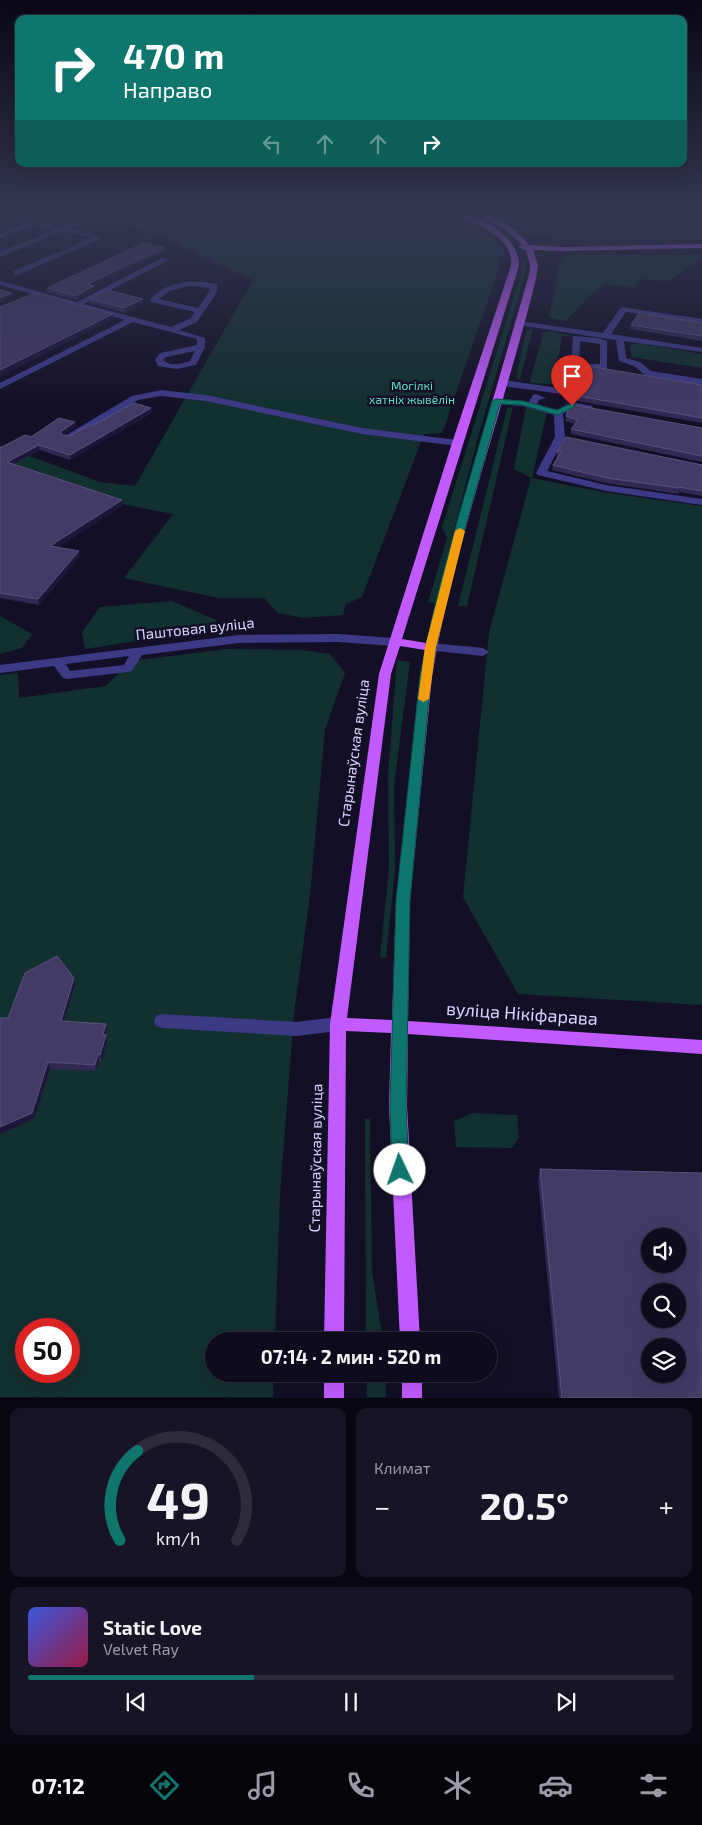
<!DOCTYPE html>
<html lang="ru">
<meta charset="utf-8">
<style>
:root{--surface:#0e0b1c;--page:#171425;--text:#f1f3f6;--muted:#9b9ba3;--line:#2e2b3b;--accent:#0f766e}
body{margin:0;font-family:"Exo 2",sans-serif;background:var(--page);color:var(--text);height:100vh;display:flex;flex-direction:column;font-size:19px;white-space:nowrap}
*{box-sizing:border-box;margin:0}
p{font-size:16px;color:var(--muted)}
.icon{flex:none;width:28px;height:28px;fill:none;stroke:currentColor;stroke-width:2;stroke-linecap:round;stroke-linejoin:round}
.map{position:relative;height:1398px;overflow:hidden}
.details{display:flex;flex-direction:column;gap:10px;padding:10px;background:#08060f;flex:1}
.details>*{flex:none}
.top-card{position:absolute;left:15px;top:15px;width:672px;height:152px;border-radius:10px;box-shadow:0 5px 20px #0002,0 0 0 1px var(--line);background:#0f766e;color:#fff;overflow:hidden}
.buttons{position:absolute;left:641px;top:1228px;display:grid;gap:10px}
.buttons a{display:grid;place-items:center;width:45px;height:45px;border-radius:50%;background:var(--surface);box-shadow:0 5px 20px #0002,0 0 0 1px var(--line);font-size:25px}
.speed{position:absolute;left:15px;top:1318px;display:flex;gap:10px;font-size:25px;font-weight:700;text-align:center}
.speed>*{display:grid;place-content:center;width:65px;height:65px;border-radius:50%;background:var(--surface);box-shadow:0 5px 20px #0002,0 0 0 1px var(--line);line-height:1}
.speed .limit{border:8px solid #d22;background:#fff;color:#111}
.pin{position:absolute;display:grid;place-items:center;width:42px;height:42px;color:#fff;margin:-51px -21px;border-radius:50% 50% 50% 0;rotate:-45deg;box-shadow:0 0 5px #0007}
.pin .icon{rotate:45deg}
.me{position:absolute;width:55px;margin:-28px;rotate:357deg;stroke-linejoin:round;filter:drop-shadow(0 0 4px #0008)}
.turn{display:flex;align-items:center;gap:18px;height:105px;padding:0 25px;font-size:22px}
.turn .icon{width:65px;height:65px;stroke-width:2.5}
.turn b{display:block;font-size:35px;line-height:42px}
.lanes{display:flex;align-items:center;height:48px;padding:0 25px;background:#0003;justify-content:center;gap:25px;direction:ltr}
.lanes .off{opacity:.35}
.big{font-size:38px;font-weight:700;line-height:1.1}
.details .widget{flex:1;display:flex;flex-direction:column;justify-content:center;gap:8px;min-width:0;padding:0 18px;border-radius:10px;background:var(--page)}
.details .dial{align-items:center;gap:0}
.dial svg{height:130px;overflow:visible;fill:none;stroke:var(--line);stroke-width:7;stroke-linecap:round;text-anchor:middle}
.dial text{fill:var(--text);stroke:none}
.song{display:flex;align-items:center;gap:15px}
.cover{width:60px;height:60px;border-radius:8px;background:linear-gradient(135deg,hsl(230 70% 55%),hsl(340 70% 35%))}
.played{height:5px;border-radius:2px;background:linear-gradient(90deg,var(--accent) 35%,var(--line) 35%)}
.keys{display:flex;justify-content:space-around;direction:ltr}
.heat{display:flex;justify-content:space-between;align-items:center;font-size:28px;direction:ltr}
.details .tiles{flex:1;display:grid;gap:10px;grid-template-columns:1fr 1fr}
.widget:last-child{grid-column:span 2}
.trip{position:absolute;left:205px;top:1332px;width:292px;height:50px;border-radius:25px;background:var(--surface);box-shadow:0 5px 20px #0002,0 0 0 1px var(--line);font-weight:700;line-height:50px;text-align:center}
.tabs{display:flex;height:80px;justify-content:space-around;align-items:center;background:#06040b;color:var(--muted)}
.tabs .icon{width:35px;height:35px}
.tabs .selected{color:var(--accent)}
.tabs b{font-size:22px;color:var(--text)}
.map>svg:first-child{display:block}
</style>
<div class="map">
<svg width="702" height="1398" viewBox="0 0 702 1398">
<rect width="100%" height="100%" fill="#130f26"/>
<g fill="#12302f" fill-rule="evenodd">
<path d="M100,215H452C472,224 496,234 506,255H499V268L444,428L441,433L424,434L362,597L346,604L343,615L303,618L278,613L264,598H218L124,578L173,514L116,503L0,465V445L100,482L135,486L253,280L181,247L178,243Z"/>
<polygon points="495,215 702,215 702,240 550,239 530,235 505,219"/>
<polygon points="564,255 702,255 702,257 668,281 641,279 633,288 605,284 588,297 566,321 549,318 560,262"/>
<polygon points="522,262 526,262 525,274 478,437 435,603 428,602 447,538 442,527 521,274"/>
<polygon points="533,328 520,380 516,378 526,331"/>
<polygon points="548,331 574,336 562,336 555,378 566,379 551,384 532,383 530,382 543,333"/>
<polygon points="637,343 702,354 702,368 632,357 630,346"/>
<polygon points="513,407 467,606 458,606 507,408"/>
<polygon points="526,407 547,412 532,478 602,492 702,506 702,1005 518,994 463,897 489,632 531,478 514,469"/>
<polygon points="172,601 216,620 215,629 85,649 82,632 100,607"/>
<polygon points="0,616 32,634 22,648 0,654"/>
<path d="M226,649L301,650L330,654L345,673L325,730L310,895L294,1014L280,1194L275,1341H214V1374H274L273,1397H0V675L18,673L19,698L106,686L131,661ZM26,1329H69V1371H26Z"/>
<polygon points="397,660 410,662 394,785 395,869 386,958 380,957 389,868 388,775"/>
<polygon points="473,1113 517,1115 519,1137 512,1148 456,1147 454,1121"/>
<polygon points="365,1119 370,1119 372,1271 383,1341 366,1341"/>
<polygon points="366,1374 386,1374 386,1397 367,1397"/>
</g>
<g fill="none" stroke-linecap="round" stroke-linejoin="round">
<g fill="#3d3a85" fill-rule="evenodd">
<polygon points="0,215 12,215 61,227 90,215 99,215 69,229 102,238 17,275 14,275 14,271 92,238 63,231 0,257 0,252 55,230 36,225 0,238 0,234 28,223"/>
<path d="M162,258L169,260L84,304L171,327L191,318L195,312L151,302L150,300C167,280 193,279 217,284V292L197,322L179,330L205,338V347L196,365L177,369L158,366L155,360L160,353L197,345V339L133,322L0,389V383L125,320L0,285V281L77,302ZM190,286L210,288L209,292L198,308L159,299L169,291ZM195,351L190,361C181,364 170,367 163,360L166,357Z"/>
<polygon points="621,307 702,319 702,323 626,312 611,334 702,348 702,352 624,341 626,358 640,362 651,371 702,379 702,385 645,375 634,366 619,361 616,340 518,325 514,323 518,321 603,333"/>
<path d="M573,336L598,338L607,341V369H578L566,391L562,394L502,386L498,383L502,380L559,388L571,366ZM580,341L600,344V364H579Z"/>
<polygon points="161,390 206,395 362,428 457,440 462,443 457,446 362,434 206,401 161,396 138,400 71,439 65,439 63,437 132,396"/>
<polygon points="536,394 546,398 539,400 537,404 557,410 572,402 592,406 593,408 589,411 573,408 563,414 565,437 547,471 606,485 702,499 702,505 606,491 538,475 536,473 555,437 554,415 522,406 497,404 493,401 497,398 529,402 533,395"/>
<path d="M338,634L394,638L400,642L394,646L338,642L239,643L142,655L132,671L128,672L67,679L63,678L54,666L0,673V665L239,635ZM129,656L124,665L70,671L66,664Z"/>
<polygon points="431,643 483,648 489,652 483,656 427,650 425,647"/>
<polygon points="162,1014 296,1022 338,1017 344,1019 346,1024 344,1029 338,1031 296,1036 162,1028 156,1026 154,1021 156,1016"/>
</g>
<g fill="#c25bff" fill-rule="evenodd">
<path d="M460,215C485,215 520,239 519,266L402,639L426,643L457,523L529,275L530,265L526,250L518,247L522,245L507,231L484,218V216C499,215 520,233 529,245L565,247L702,244V248L565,251L533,250L538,265L536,279C503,411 455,541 432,676L410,901L408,1021L702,1040V1054L408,1034L407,1106L420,1341H400L389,1106L391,1033L346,1031L344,1341H324L330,1024L379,674L452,443L511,266C513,235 480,229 460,215ZM400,646L425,650L420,676L396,901L392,1020L347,1018L391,674Z"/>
<rect x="324" y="1374" width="20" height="24"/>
<rect x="402" y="1374" width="20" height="24"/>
</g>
</g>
<g fill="#312854">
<polygon points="165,252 93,286 94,286 95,291 77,300 47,292 47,288"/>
<polygon points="89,299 144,303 125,313 89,303"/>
<polygon points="702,323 702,341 630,329 631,325"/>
<polygon points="588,366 702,385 702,423 572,400 565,404 565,399"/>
<polygon points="151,408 152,413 70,460 40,450 14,464 122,506 58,547 80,556 39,605 0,598 0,448 31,437 76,427 63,435 70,436 92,426"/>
<polygon points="566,416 702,428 702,462 571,434 571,429 575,424 565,421"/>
<polygon points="557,452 702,465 702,496 679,492 678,494 606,483 552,470 553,465 558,457 557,457"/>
<polygon points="75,984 64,1022 106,1024 107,1030 106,1035 107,1041 102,1061 99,1061 96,1071 50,1069 34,1119 8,1018"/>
<polygon points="540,1169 702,1398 559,1398 538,1180"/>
</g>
<g fill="#1d163a">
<polygon points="4,220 5,225 0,226 0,221"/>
<polygon points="165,248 165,252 88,289 87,284"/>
<polygon points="94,286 95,291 77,300 76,296"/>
<polygon points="12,293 12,297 0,303 0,298"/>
<polygon points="143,299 144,303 125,313 124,308"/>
<polygon points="113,314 113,319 0,376 0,370"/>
<polygon points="573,395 572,400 565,404 565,399"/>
<polygon points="151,408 152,413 70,460 70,455"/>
<polygon points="75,422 76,427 61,437 60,432"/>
<polygon points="39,445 40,450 8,467 7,462"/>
<polygon points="122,500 122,506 51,551 50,546"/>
<polygon points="79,551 80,556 39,605 38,599"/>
<polygon points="74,978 75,984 62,1028 61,1021"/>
<polygon points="106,1024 107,1030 104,1040 103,1034"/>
<polygon points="106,1035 107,1041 102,1061 100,1055"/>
<polygon points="98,1054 99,1061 96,1071 95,1065"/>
<polygon points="48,1062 50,1069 34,1119 0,1134 0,1127"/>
</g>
<g fill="#433a66" stroke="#5a527e" fill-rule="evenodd">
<polygon points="144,243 165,248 87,284 94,286 76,296 47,288"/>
<polygon points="0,290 12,293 0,298"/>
<polygon points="107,290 143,299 124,308 89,299"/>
<polygon points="35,293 113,314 0,370 0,307"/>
<polygon points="639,313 702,323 702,336 631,325"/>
<polygon points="588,366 702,385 702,418 573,395 565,399"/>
<polygon points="134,403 151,408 70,455 39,445 7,462 122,500 50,546 79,551 38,599 0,593 0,448 25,435 31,437 59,418 75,422 60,432 63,435 70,436 89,425 92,426"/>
<polygon points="574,405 702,428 702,456 571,429 578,420 566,416 569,408"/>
<polygon points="566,437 702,465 702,491 679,487 679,488 607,478 553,465 561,452 557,452"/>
<polygon points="57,956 74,978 61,1021 106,1024 103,1034 106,1035 100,1055 98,1054 95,1065 48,1062 32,1113 0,1127 0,1018 8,1018 25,973"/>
<path d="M540,1169L702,1173V1398H562ZM650,1236H678V1264H650ZM650,1291H678V1319H650ZM650,1346H678V1374H650Z"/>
</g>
<linearGradient id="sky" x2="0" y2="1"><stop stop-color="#0a0815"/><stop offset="0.52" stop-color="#333752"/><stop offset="1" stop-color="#333752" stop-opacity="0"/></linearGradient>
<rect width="702" height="411" fill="url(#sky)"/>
<path fill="#0f766e" stroke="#0a4d48" d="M496,399L523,401L557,410L572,403L576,406L558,415L522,405L500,404C475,494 447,584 431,676L410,901L406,1106L409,1170L406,1176L400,1178L395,1176L392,1170L390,1106L396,901L420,676C437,583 466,492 492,401Z"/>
<polygon fill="#f59e0b" points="460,528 465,531 436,647 429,699 423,702 418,699 425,647 455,531"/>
<g text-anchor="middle" stroke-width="5" stroke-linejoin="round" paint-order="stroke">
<g font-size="12" fill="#5fe0c0" stroke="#130f26">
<text x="412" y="390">Могілкі<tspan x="412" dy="14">хатніх жывёлін</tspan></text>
</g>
<g font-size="15" fill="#d9d4ff" stroke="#130f26">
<text transform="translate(195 629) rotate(-6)" y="5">Паштовая вуліца</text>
<text transform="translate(354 753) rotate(-82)" y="5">Старынаўская вуліца</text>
<text transform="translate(316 1158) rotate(-89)" y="5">Старынаўская вуліца</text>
</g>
<g font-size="18" fill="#d9d4ff" stroke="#130f26">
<text transform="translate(522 1014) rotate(4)" y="6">вуліца Нікіфарава</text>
</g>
</g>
</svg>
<div class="buttons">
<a><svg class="icon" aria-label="sound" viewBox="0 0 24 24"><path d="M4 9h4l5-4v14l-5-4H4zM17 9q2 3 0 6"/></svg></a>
<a><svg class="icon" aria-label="search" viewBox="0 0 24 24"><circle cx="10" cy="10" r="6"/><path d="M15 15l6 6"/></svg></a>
<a><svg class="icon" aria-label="layers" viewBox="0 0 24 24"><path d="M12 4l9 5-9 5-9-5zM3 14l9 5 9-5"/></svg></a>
</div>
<div class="speed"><div class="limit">50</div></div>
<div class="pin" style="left:572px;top:406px;background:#d93025"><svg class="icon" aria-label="arrive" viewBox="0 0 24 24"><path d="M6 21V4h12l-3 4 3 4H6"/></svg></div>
<svg class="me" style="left:400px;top:1170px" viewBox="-20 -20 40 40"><circle r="19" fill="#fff"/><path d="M0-13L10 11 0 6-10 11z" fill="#0f766e"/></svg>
<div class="trip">07:14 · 2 мин · 520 m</div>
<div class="top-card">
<div class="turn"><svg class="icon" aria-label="right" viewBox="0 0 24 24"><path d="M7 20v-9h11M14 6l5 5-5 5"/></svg><div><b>470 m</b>Направо</div></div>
<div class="lanes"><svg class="icon off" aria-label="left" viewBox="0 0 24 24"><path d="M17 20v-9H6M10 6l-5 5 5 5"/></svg><svg class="icon off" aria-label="ahead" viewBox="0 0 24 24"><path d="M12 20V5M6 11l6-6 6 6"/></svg><svg class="icon off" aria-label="ahead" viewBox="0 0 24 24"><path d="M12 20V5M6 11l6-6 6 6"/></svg><svg class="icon" aria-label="right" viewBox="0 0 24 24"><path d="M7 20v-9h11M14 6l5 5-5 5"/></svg></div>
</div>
</div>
<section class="details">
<div class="tiles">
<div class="widget dial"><svg viewBox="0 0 100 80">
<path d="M14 69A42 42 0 1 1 86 69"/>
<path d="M14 69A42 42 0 0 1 25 14" stroke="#0f766e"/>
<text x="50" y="56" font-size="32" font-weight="700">49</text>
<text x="50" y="72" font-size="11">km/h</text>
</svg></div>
<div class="widget"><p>Климат</p>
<div class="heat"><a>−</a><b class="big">20.5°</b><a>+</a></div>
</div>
<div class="widget">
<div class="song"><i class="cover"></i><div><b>Static Love</b><p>Velvet Ray</p></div></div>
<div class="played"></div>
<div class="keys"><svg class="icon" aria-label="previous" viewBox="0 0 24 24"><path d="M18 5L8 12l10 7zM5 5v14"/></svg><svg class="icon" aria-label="pause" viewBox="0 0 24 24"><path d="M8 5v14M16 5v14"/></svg><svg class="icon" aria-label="next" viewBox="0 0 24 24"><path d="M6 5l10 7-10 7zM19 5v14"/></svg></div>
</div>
</div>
</section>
<nav class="tabs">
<b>07:12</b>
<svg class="icon selected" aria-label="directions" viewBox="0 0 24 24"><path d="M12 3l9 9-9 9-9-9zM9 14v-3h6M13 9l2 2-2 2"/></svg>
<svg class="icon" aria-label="music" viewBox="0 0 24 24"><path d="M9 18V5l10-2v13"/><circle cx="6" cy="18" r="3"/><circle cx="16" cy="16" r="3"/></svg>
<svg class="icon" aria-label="phone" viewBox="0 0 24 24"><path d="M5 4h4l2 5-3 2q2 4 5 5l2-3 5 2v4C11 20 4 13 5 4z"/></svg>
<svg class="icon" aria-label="climate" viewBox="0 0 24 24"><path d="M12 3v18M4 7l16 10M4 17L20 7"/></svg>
<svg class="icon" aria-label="car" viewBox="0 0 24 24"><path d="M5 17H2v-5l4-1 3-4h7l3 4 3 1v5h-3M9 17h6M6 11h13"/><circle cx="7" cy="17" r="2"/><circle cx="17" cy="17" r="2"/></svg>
<svg class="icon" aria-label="filters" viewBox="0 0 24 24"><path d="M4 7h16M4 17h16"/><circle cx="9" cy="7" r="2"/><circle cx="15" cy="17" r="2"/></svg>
</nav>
